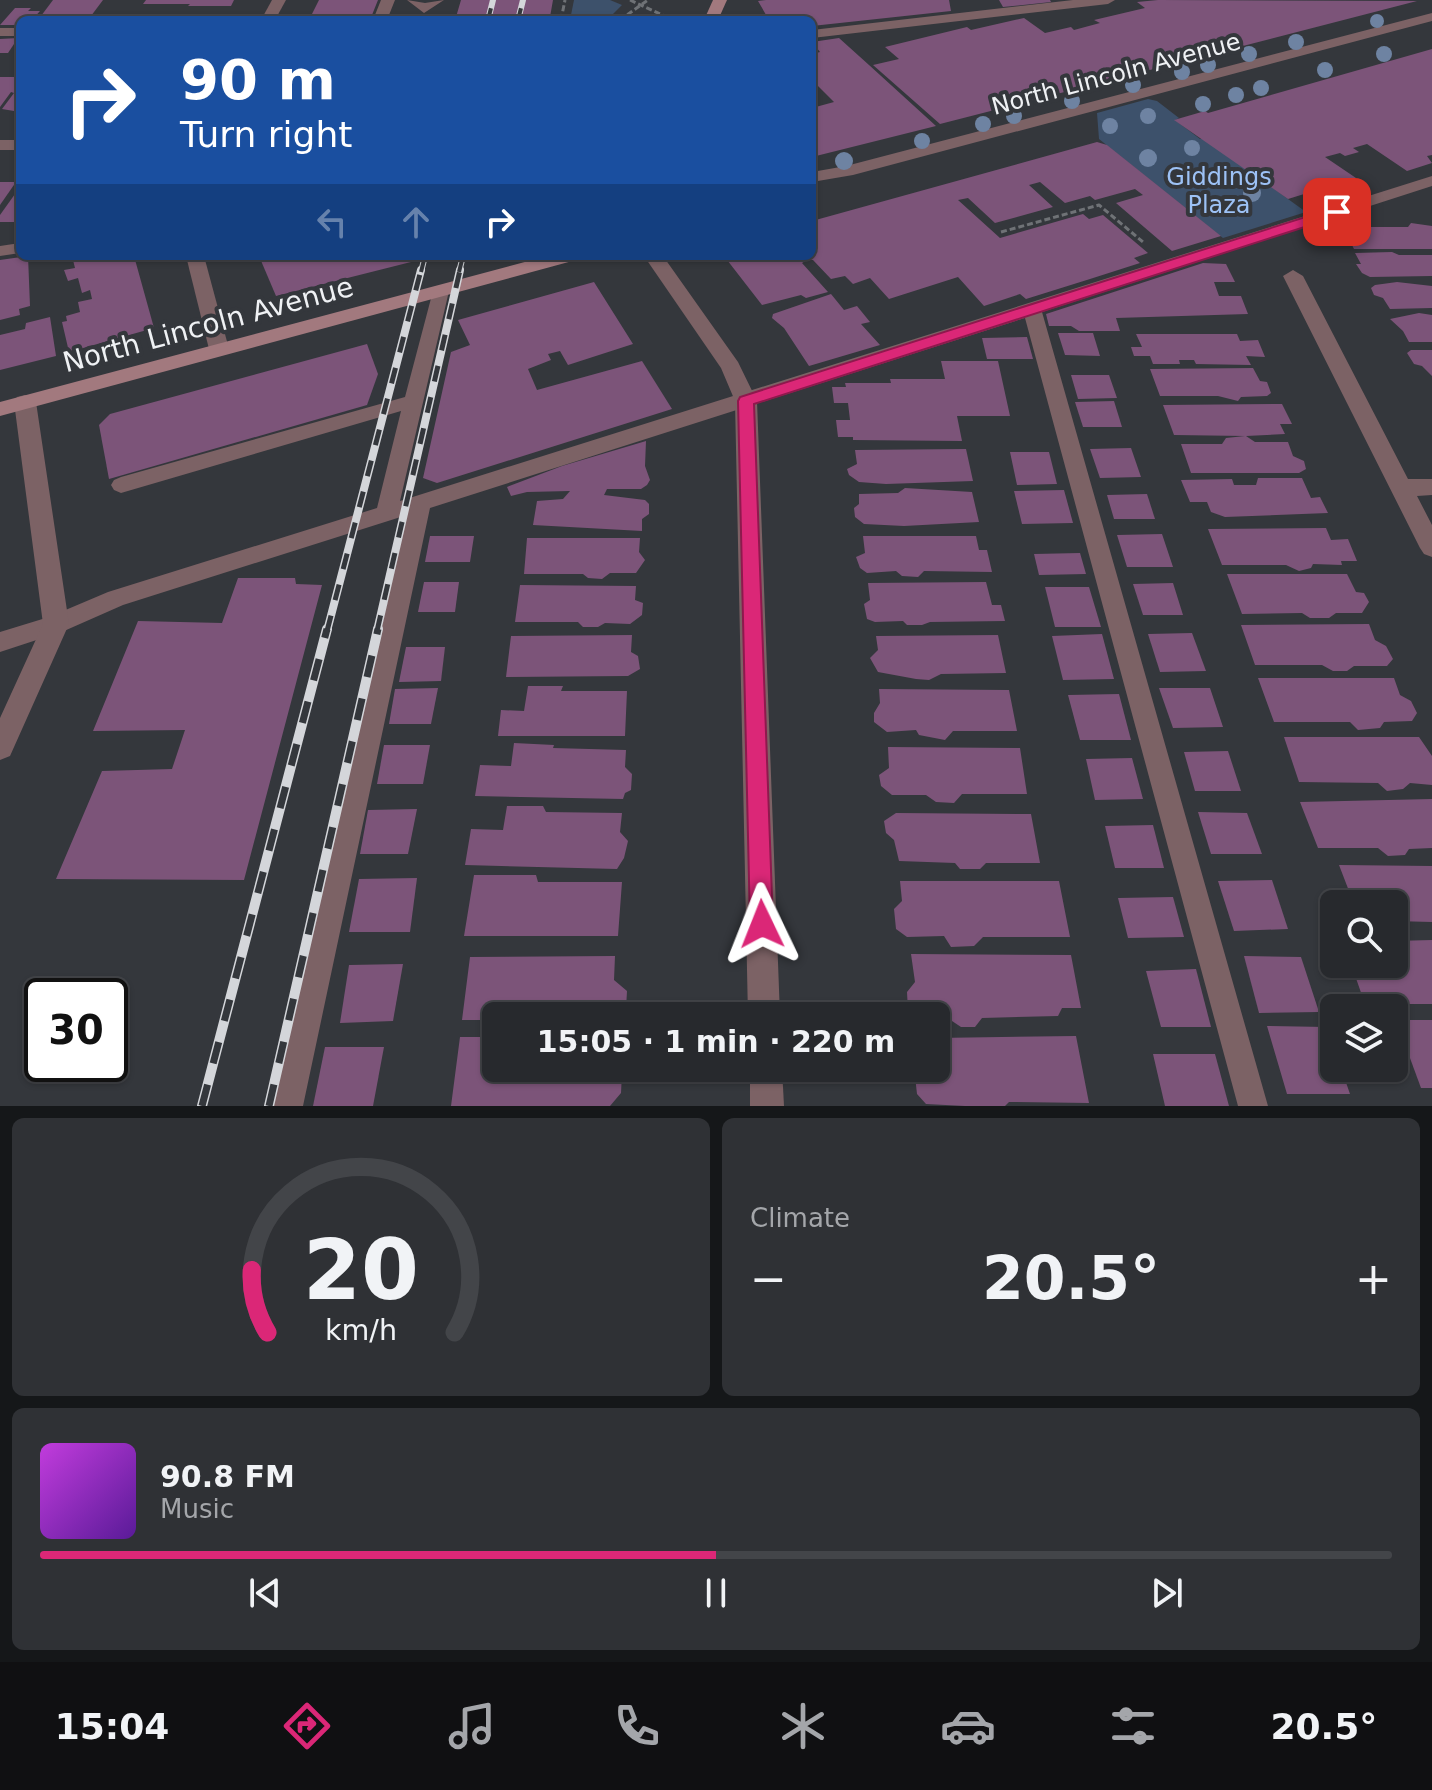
<!DOCTYPE html>
<meta charset="utf-8">
<style>
:root{--surface:#27292d;--page:#2f3135;--text:#f1f3f6;--muted:#a4a6aa;--line:#434549;--accent:#db2777}
body{margin:0;font-family:"DejaVu Sans",sans-serif;background:var(--page);color:var(--text);height:100vh;display:flex;flex-direction:column;font-size:30px;white-space:nowrap}
*{box-sizing:border-box;margin:0}
p{font-size:26px;color:var(--muted)}
.icon{flex:none;width:44px;height:44px;fill:none;stroke:currentColor;stroke-width:2;stroke-linecap:round;stroke-linejoin:round}
.map{position:relative;height:1106px;overflow:hidden}
.details{display:flex;flex-direction:column;gap:12px;padding:12px;background:#151719;flex:1}
.details>*{flex:none}
.banner{position:absolute;left:16px;top:16px;width:800px;height:244px;border-radius:12px;box-shadow:0 2px 6px #0004,0 0 0 2px var(--line);background:#1a4fa0;color:#fff;overflow:hidden}
.fabs{position:absolute;left:1320px;top:890px;display:grid;gap:16px}
.fabs a{display:grid;place-items:center;width:88px;height:88px;border-radius:12px;background:var(--surface);box-shadow:0 2px 6px #0004,0 0 0 2px var(--line);font-size:40px}
.speed{position:absolute;left:24px;top:978px;display:flex;gap:16px;font-size:40px;font-weight:700;text-align:center}
.speed>*{display:grid;place-content:center;width:104px;height:104px;border-radius:50%;background:var(--surface);box-shadow:0 2px 6px #0004,0 0 0 2px var(--line);line-height:1}
.speed .limit{border:4px solid #111;border-radius:12px;background:#fff;color:#111}
.pin{position:absolute;display:grid;place-items:center;width:68px;height:68px;color:#fff;margin:-34px;border-radius:16px;box-shadow:0 4px 12px #0006}
.me{position:absolute;width:88px;margin:-44px;rotate:358deg;stroke-linejoin:round;filter:drop-shadow(0 0 6px #0008)}
.turn{display:flex;align-items:center;gap:28px;height:168px;padding:0 32px;font-size:36px}
.turn .icon{width:104px;height:104px;stroke-width:2.5}
.turn b{display:block;font-size:56px;line-height:68px}
.lanes{display:flex;align-items:center;height:76px;padding:0 32px;background:#0003;justify-content:center;gap:40px;direction:ltr}
.lanes .off{opacity:.35}
.big{font-size:60px;font-weight:700;line-height:1.1}
.details .card{flex:1;display:flex;flex-direction:column;justify-content:center;gap:12px;min-width:0;padding:0 28px;border-radius:12px;background:var(--page)}
.details .dial{align-items:center;gap:0}
.dial svg{height:208px;overflow:visible;fill:none;stroke:var(--line);stroke-width:7;stroke-linecap:round;text-anchor:middle}
.dial text{fill:var(--text);stroke:none}
.song{display:flex;align-items:center;gap:24px}
.cover{width:96px;height:96px;border-radius:12px;background:linear-gradient(135deg,hsl(290 70% 55%),hsl(270 70% 35%))}
.played{height:8px;border-radius:4px;background:linear-gradient(90deg,var(--accent) 50%,var(--line) 50%)}
.keys{display:flex;justify-content:space-around;direction:ltr}
.heat{display:flex;justify-content:space-between;align-items:center;font-size:44px;direction:ltr}
.details .tiles{flex:1;display:grid;gap:12px;grid-template-columns:1fr 1fr}
.card:last-child{grid-column:span 2}
.trip{position:absolute;left:482px;top:1002px;width:468px;height:80px;border-radius:12px;background:var(--surface);box-shadow:0 2px 6px #0004,0 0 0 2px var(--line);font-weight:700;line-height:80px;text-align:center}
.dock{display:flex;height:128px;justify-content:space-around;align-items:center;background:#101012;color:var(--muted)}
.dock .icon{width:56px;height:56px}
.dock .selected{color:var(--accent)}
.dock b{font-size:36px;color:var(--text)}
.map>svg:first-child{display:block}
</style>
<div class="map">
<svg width="1432" height="1106" viewBox="0 0 1432 1106">
<rect width="100%" height="100%" fill="#34373c"/>
<g fill="#3d516b">
<polygon points="574,0 610,0 622,5 612,15 571,15"/>
<polygon points="1148,99 1157,101 1179,118 1175,120 1200,139 1204,138 1306,212 1223,238 1099,139 1097,113"/>
</g>
<g fill="#7c5479">
<polygon points="53,0 103,0 88,20 38,20"/>
<polygon points="146,0 234,0 231,6 188,6 190,4 143,4"/>
<polygon points="319,0 378,0 370,20 309,20"/>
<polygon points="461,0 553,0 550,17 536,17 535,20 456,17"/>
<polygon points="766,0 949,0 951,11 812,26 812,20 769,20 758,1"/>
<polygon points="999,0 1050,0 1051,2 1003,7"/>
<polygon points="1158,0 1417,1 940,124 873,65 899,59 885,47 967,27 971,30 1024,18 1045,33 1071,27 1074,30 1100,23 1094,20 1145,8 1137,2"/>
<polygon points="15,8 31,8 28,11 40,11 32,20 20,20 20,25 0,25"/>
<polygon points="18,38 8,53 0,53 0,39"/>
<polygon points="839,38 869,65 936,126 812,157 812,108 834,102 812,80 812,54 820,52 812,42"/>
<polygon points="1432,49 1432,155 1427,156 1432,163 1407,171 1367,144 1353,148 1359,152 1345,156 1340,153 1325,157 1356,178 1288,199 1174,120 1205,111 1208,113"/>
<polygon points="0,77 20,77 20,112 2,109 14,93 11,92 0,107"/>
<polygon points="1097,142 1107,145 1221,236 1172,251 1116,203 1143,195 1135,189 1095,200 1090,196 1065,203 1040,182 1029,185 1053,207 995,223 968,198 958,200 1000,238 1083,214 1089,219 1103,215 1148,253 1134,258 1140,263 1090,279 1026,299 1020,294 984,306 958,277 889,299 870,278 853,284 845,276 831,279 813,260 807,260 802,263 828,292 806,298 801,295 762,305 724,256 812,256 812,221"/>
<polygon points="0,182 16,182 0,205"/>
<polygon points="20,187 20,222 0,222 0,215"/>
<polygon points="1411,223 1432,226 1432,249 1354,249 1349,239 1341,237 1336,230 1341,227 1408,227"/>
<polygon points="1392,252 1399,255 1432,255 1432,276 1370,277 1362,273 1356,264 1361,264 1355,253"/>
<polygon points="28,256 30,306 19,309 20,315 0,320 0,260"/>
<polygon points="72,256 134,256 154,328 69,352 62,322 67,321 66,316 80,312 78,302 92,299 90,290 82,293 78,278 68,281 64,270 75,268"/>
<polygon points="259,256 413,256 411,262 276,296"/>
<polygon points="1203,263 1226,264 1235,282 1214,282 1219,296 1241,296 1248,314 1116,318 1120,331 1079,331 1071,326 1049,326 1046,314"/>
<polygon points="594,282 633,344 568,365 560,351 548,354 551,360 528,369 537,390 642,361 672,409 437,483 423,478 451,352 470,345 458,320"/>
<polygon points="1397,282 1432,286 1432,308 1390,309 1383,298 1374,295 1371,288 1375,285"/>
<polygon points="831,294 844,310 857,306 870,322 861,324 880,345 809,366 784,328 772,318 773,314"/>
<polygon points="1419,313 1432,315 1432,342 1409,342 1403,331 1390,319"/>
<polygon points="50,317 56,356 0,370 0,335 25,329 26,323"/>
<polygon points="1058,333 1093,333 1100,356 1065,355"/>
<polygon points="1136,334 1237,334 1240,341 1258,340 1265,357 1246,356 1251,365 1196,364 1194,360 1179,360 1180,364 1153,364 1150,356 1134,356 1131,347 1142,347"/>
<polygon points="1027,337 1033,359 987,359 982,338"/>
<polygon points="367,344 378,374 367,405 109,479 99,425 110,414"/>
<polygon points="1411,350 1432,350 1432,376 1422,366 1414,364 1407,353"/>
<polygon points="941,361 998,361 1010,416 957,416 962,441 853,440 853,437 838,437 836,420 850,420 848,403 834,403 832,387 846,387 845,383 891,383 890,379 945,379"/>
<polygon points="1253,368 1260,381 1267,382 1271,393 1267,396 1241,397 1238,401 1218,396 1160,396 1150,369"/>
<polygon points="1071,375 1109,375 1117,398 1078,399"/>
<polygon points="1114,401 1122,427 1083,427 1075,402"/>
<polygon points="1282,404 1292,424 1280,424 1285,434 1246,436 1255,442 1288,442 1293,456 1304,461 1306,469 1299,473 1191,473 1181,444 1222,444 1226,438 1245,436 1174,435 1163,405"/>
<polygon points="646,441 645,466 650,480 647,485 641,489 607,489 604,495 645,500 649,504 649,514 642,519 642,531 533,525 537,501 563,499 570,491 527,492 511,496 507,487 562,466"/>
<polygon points="1131,448 1141,477 1100,478 1090,449"/>
<polygon points="966,449 973,481 886,484 859,482 849,475 847,469 857,464 855,450"/>
<polygon points="1010,452 1049,452 1057,484 1017,485"/>
<polygon points="1258,478 1302,478 1311,498 1320,497 1328,513 1225,517 1211,512 1207,502 1190,502 1181,480 1232,479 1234,485 1256,485"/>
<polygon points="905,488 972,492 979,522 904,526 864,524 855,517 854,508 859,504 859,494 898,493"/>
<polygon points="1064,490 1073,523 1022,524 1014,491"/>
<polygon points="1147,494 1155,519 1114,519 1107,495"/>
<polygon points="1326,528 1331,540 1348,539 1357,561 1341,561 1342,565 1313,564 1311,568 1299,571 1286,565 1222,565 1208,529"/>
<polygon points="1162,534 1173,567 1127,567 1117,535"/>
<polygon points="430,536 474,536 470,562 425,562"/>
<polygon points="863,536 976,536 979,550 987,550 992,572 924,571 918,577 902,576 896,571 867,573 860,568 856,557 865,553"/>
<polygon points="527,538 640,538 639,552 645,560 636,573 610,573 602,579 588,578 583,574 524,574"/>
<polygon points="1080,553 1086,574 1039,575 1034,554"/>
<polygon points="1227,574 1347,574 1356,592 1364,593 1369,602 1362,613 1336,613 1329,618 1310,618 1302,613 1242,614"/>
<polygon points="238,578 295,578 296,584 322,585 244,880 56,879 102,771 172,769 185,730 93,731 138,621 222,623"/>
<polygon points="424,582 459,582 455,612 418,612"/>
<polygon points="986,582 992,605 1001,605 1005,621 930,622 922,625 907,625 903,621 875,622 867,619 864,604 870,600 868,583"/>
<polygon points="1173,583 1183,615 1143,615 1133,584"/>
<polygon points="520,585 636,586 635,600 643,603 642,615 630,624 605,623 598,627 583,627 578,622 515,622"/>
<polygon points="1045,587 1089,587 1101,627 1055,627"/>
<polygon points="1369,624 1375,640 1386,646 1393,659 1387,666 1354,666 1347,671 1333,671 1322,665 1255,665 1241,625"/>
<polygon points="1192,633 1206,671 1160,672 1148,634"/>
<polygon points="1102,634 1114,679 1063,680 1052,636"/>
<polygon points="632,635 631,652 638,656 640,669 628,676 506,677 511,636"/>
<polygon points="998,635 1006,673 941,674 929,680 916,679 878,672 870,658 878,650 876,636"/>
<polygon points="406,647 445,647 441,681 399,682"/>
<polygon points="1258,678 1394,678 1400,695 1411,701 1417,713 1412,721 1384,722 1380,728 1358,730 1350,722 1274,722"/>
<polygon points="528,686 563,686 561,691 627,691 625,736 498,736 501,710 524,711"/>
<polygon points="438,688 431,724 389,724 395,689"/>
<polygon points="1159,688 1210,688 1223,727 1173,728"/>
<polygon points="879,689 1009,690 1017,731 953,731 945,740 919,735 916,730 887,732 874,722 874,713 880,703"/>
<polygon points="1119,694 1131,740 1080,740 1068,695"/>
<polygon points="1284,737 1419,737 1432,756 1432,785 1410,783 1403,789 1387,791 1378,783 1299,782"/>
<polygon points="514,743 554,745 553,748 626,750 625,767 632,774 631,790 625,793 623,799 475,796 480,765 511,766"/>
<polygon points="384,745 430,745 423,784 377,784"/>
<polygon points="888,747 1020,748 1027,794 962,794 954,803 936,802 926,795 892,795 881,786 879,775 889,768"/>
<polygon points="1228,751 1241,791 1195,791 1184,752"/>
<polygon points="1132,758 1143,799 1095,800 1086,759"/>
<polygon points="1432,799 1432,848 1409,849 1405,855 1388,856 1378,848 1318,848 1300,802"/>
<polygon points="507,806 543,806 546,812 622,813 620,832 628,841 624,858 617,869 465,865 471,829 503,830"/>
<polygon points="417,809 408,854 360,854 368,810"/>
<polygon points="1198,812 1247,813 1262,854 1211,854"/>
<polygon points="896,813 1031,814 1040,863 986,863 980,869 960,869 955,863 899,861 894,840 886,833 884,821"/>
<polygon points="1153,825 1164,868 1115,868 1105,826"/>
<polygon points="1339,865 1432,866 1432,922 1394,921 1394,904 1354,904"/>
<polygon points="474,875 536,875 538,882 622,882 618,936 464,936"/>
<polygon points="417,878 410,932 349,932 359,879"/>
<polygon points="1272,880 1288,929 1234,931 1218,881"/>
<polygon points="900,881 1059,881 1070,937 983,937 974,946 951,947 944,936 907,937 896,929 894,909 902,901"/>
<polygon points="1173,897 1184,937 1128,938 1118,898"/>
<polygon points="1432,940 1432,1004 1365,1004 1351,964 1394,964 1394,941"/>
<polygon points="911,954 1071,955 1081,1008 1062,1008 1058,1016 982,1018 975,1027 961,1027 949,1019 936,1019 936,1016 913,1016 908,1011 907,992 915,982"/>
<polygon points="615,956 614,980 627,991 626,1009 616,1016 496,1016 496,1020 462,1020 470,957"/>
<polygon points="1244,956 1301,957 1319,1012 1259,1013"/>
<polygon points="403,964 393,1021 340,1023 349,965"/>
<polygon points="1196,969 1211,1027 1161,1027 1146,971"/>
<polygon points="1396,1020 1432,1020 1432,1088 1421,1088"/>
<polygon points="1267,1026 1326,1027 1334,1049 1334,1068 1341,1068 1350,1094 1287,1094"/>
<polygon points="1076,1036 1089,1103 1009,1102 1005,1106 965,1106 926,1104 917,1094 915,1076 924,1068 936,1068 936,1038"/>
<polygon points="460,1037 496,1037 496,1068 617,1068 622,1073 621,1093 610,1106 451,1106"/>
<polygon points="325,1047 384,1047 373,1106 313,1106"/>
<polygon points="1153,1054 1215,1054 1229,1106 1165,1106"/>
</g>
<g fill="none" stroke-linecap="round" stroke-linejoin="round">
<g stroke="#6f7276" stroke-width="3" stroke-dasharray="6 3" stroke-linecap="butt">
<polyline points="630,0 673,20"/>
<polyline points="561,20 565,0"/>
<polyline points="620,20 648,0"/>
<polyline points="1001,232 1099,205 1143,242"/>
</g>
<g fill="#7c6265" fill-rule="evenodd">
<polygon points="381,0 395,0 387,20 373,20"/>
<polygon points="407,0 425,3 444,0 424,13"/>
<polygon points="1073,0 1115,0 1108,4 812,38 812,30"/>
<rect x="0" y="28" width="20" height="8"/>
<polygon points="1432,176 1432,186 1042,312 1268,1106 1238,1106 1025,318 430,508 303,1106 273,1106 407,515 123,605 64,631 0,652 0,632 49,617 108,592 377,508 401,411 121,493 114,490 111,485 114,480 121,477 405,397 434,287 446,287 449,291 400,501"/>
<polygon points="20,243 20,253 0,256 0,246"/>
</g>
<g fill="#7c6265" fill-rule="evenodd">
<polygon points="272,0 286,0 275,20 261,20"/>
<polygon points="1432,13 1432,21 853,175 812,182 812,172 846,166"/>
<rect x="0" y="140" width="20" height="10"/>
<polygon points="186,256 204,256 229,349 226,354 212,354 209,349"/>
<polygon points="644,256 663,256 738,362 757,401 780,1016 748,1016 735,401 721,368"/>
<polygon points="1293,270 1303,276 1408,479 1432,479 1432,495 1417,496 1432,525 1432,557 1424,554 1420,548 1283,276"/>
<polygon points="25,395 33,397 36,402 69,624 10,756 0,760 0,718 43,624 14,402 17,397"/>
<polygon points="750,1068 782,1068 784,1106 750,1106"/>
</g>
<g fill="#a2797e" fill-rule="evenodd">
<polygon points="713,0 727,0 718,20 704,20"/>
<polygon points="547,256 578,256 576,260 0,416 0,402"/>
</g>
<defs>
<g id="rail-far2">
<polyline points="488,20 493,0"/>
<polyline points="518,20 523,0"/>
<polyline points="421,272 425,256"/>
<polyline points="459,272 463,256"/>
</g>
<g id="rail-far1">
<polyline points="327,631 421,270"/>
<polyline points="377,631 460,270"/>
</g>
<g id="rail">
<polyline points="202,1106 327,629"/>
<polyline points="269,1106 378,629"/>
</g>
</defs>
<use href="#rail-far2" stroke="#d4d6da" stroke-width="6"/>
<use href="#rail-far1" stroke="#d4d6da" stroke-width="8"/>
<use href="#rail" stroke="#d4d6da" stroke-width="10"/>
<use href="#rail-far2" stroke="#34373c" stroke-width="4" stroke-dasharray="12" stroke-linecap="butt"/>
<use href="#rail-far1" stroke="#34373c" stroke-width="5" stroke-dasharray="16" stroke-linecap="butt"/>
<use href="#rail" stroke="#34373c" stroke-width="7" stroke-dasharray="22" stroke-linecap="butt"/>
</g>
<g fill="#6e83a2">
<circle cx="1377" cy="21" r="7"/>
<circle cx="1296" cy="42" r="8"/>
<circle cx="1249" cy="54" r="8"/>
<circle cx="1384" cy="54" r="8"/>
<circle cx="1208" cy="65" r="8"/>
<circle cx="1325" cy="70" r="8"/>
<circle cx="1182" cy="72" r="8"/>
<circle cx="1133" cy="85" r="8"/>
<circle cx="1261" cy="88" r="8"/>
<circle cx="1236" cy="95" r="8"/>
<circle cx="1072" cy="101" r="8"/>
<circle cx="1203" cy="104" r="8"/>
<circle cx="1014" cy="116" r="8"/>
<circle cx="1148" cy="116" r="8"/>
<circle cx="983" cy="124" r="8"/>
<circle cx="1110" cy="126" r="8"/>
<circle cx="922" cy="141" r="8"/>
<circle cx="1192" cy="148" r="8"/>
<circle cx="1148" cy="158" r="9"/>
<circle cx="844" cy="161" r="9"/>
<circle cx="1176" cy="180" r="9"/>
<circle cx="1252" cy="193" r="9"/>
<circle cx="1208" cy="205" r="9"/>
</g>
<polygon fill="#db2777" stroke="#8e194d" stroke-width="2" points="1337,207 1342,209 1342,215 754,404 773,924 770,932 762,935 754,932 750,924 738,401 740,397"/>
<g text-anchor="middle" stroke-width="8" stroke-linejoin="round" paint-order="stroke">
<g font-size="24" fill="#eff1f4" stroke="#34373c">
<text transform="translate(1116 74) rotate(-15)" y="8">North Lincoln Avenue</text>
</g>
<g font-size="24" fill="#9dc2f6" stroke="#34373c">
<text x="1219" y="185">Giddings<tspan x="1219" dy="28">Plaza</tspan></text>
</g>
<g font-size="28" fill="#eff1f4" stroke="#34373c">
<text transform="translate(208 324) rotate(-15)" y="10">North Lincoln Avenue</text>
</g>
</g>
</svg>
<div class="fabs">
<a><svg class="icon" aria-label="search" viewBox="0 0 24 24"><circle cx="10" cy="10" r="6"/><path d="M15 15l6 6"/></svg></a>
<a><svg class="icon" aria-label="layers" viewBox="0 0 24 24"><path d="M12 4l9 5-9 5-9-5zM3 14l9 5 9-5"/></svg></a>
</div>
<div class="speed"><div class="limit">30</div></div>
<div class="pin" style="left:1337px;top:212px;background:#d93025"><svg class="icon" aria-label="arrive" viewBox="0 0 24 24"><path d="M6 21V4h12l-3 4 3 4H6"/></svg></div>
<svg class="me" style="left:762px;top:924px" viewBox="-20 -20 40 40"><path d="M0-17L14 15 0 8-14 15z" fill="#db2777" stroke="#fff" stroke-width="4"/></svg>
<div class="trip">15:05 · 1 min · 220 m</div>
<div class="banner">
<div class="turn"><svg class="icon" aria-label="right" viewBox="0 0 24 24"><path d="M7 20v-9h11M14 6l5 5-5 5"/></svg><div><b>90 m</b>Turn right</div></div>
<div class="lanes"><svg class="icon off" aria-label="left" viewBox="0 0 24 24"><path d="M17 20v-9H6M10 6l-5 5 5 5"/></svg><svg class="icon off" aria-label="ahead" viewBox="0 0 24 24"><path d="M12 20V5M6 11l6-6 6 6"/></svg><svg class="icon" aria-label="right" viewBox="0 0 24 24"><path d="M7 20v-9h11M14 6l5 5-5 5"/></svg></div>
</div>
</div>
<section class="details">
<div class="tiles">
<div class="card dial"><svg viewBox="0 0 100 80">
<path d="M14 69A42 42 0 1 1 86 69"/>
<path d="M14 69A42 42 0 0 1 8 45" stroke="#db2777"/>
<text x="50" y="56" font-size="32" font-weight="700">20</text>
<text x="50" y="72" font-size="11">km/h</text>
</svg></div>
<div class="card"><p>Climate</p>
<div class="heat"><a>−</a><b class="big">20.5°</b><a>+</a></div>
</div>
<div class="card">
<div class="song"><i class="cover"></i><div><b>90.8 FM</b><p>Music</p></div></div>
<div class="played"></div>
<div class="keys"><svg class="icon" aria-label="previous" viewBox="0 0 24 24"><path d="M18 5L8 12l10 7zM5 5v14"/></svg><svg class="icon" aria-label="pause" viewBox="0 0 24 24"><path d="M8 5v14M16 5v14"/></svg><svg class="icon" aria-label="next" viewBox="0 0 24 24"><path d="M6 5l10 7-10 7zM19 5v14"/></svg></div>
</div>
</div>
</section>
<nav class="dock">
<b>15:04</b>
<svg class="icon selected" aria-label="directions" viewBox="0 0 24 24"><path d="M12 3l9 9-9 9-9-9zM9 14v-3h6M13 9l2 2-2 2"/></svg>
<svg class="icon" aria-label="music" viewBox="0 0 24 24"><path d="M9 18V5l10-2v13"/><circle cx="6" cy="18" r="3"/><circle cx="16" cy="16" r="3"/></svg>
<svg class="icon" aria-label="phone" viewBox="0 0 24 24"><path d="M5 4h4l2 5-3 2q2 4 5 5l2-3 5 2v4C11 20 4 13 5 4z"/></svg>
<svg class="icon" aria-label="climate" viewBox="0 0 24 24"><path d="M12 3v18M4 7l16 10M4 17L20 7"/></svg>
<svg class="icon" aria-label="car" viewBox="0 0 24 24"><path d="M5 17H2v-5l4-1 3-4h7l3 4 3 1v5h-3M9 17h6M6 11h13"/><circle cx="7" cy="17" r="2"/><circle cx="17" cy="17" r="2"/></svg>
<svg class="icon" aria-label="filters" viewBox="0 0 24 24"><path d="M4 7h16M4 17h16"/><circle cx="9" cy="7" r="2"/><circle cx="15" cy="17" r="2"/></svg>
<b>20.5°</b>
</nav>
